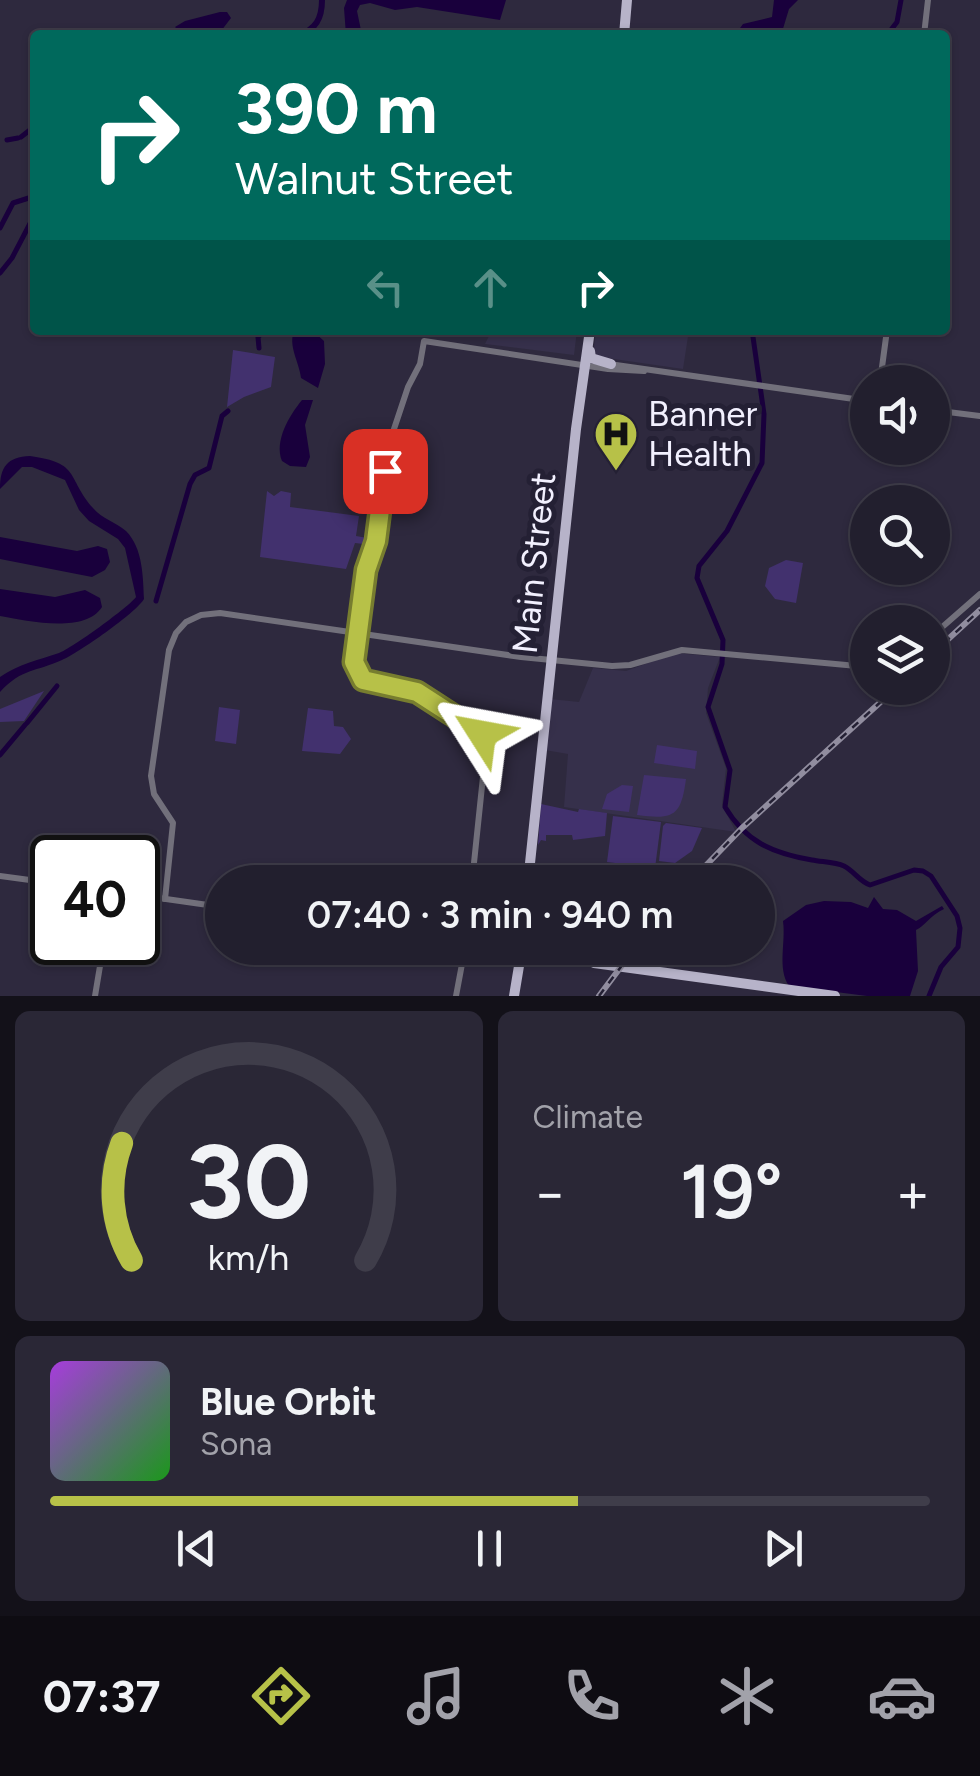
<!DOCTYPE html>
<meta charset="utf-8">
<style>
:root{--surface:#221f2e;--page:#2a2736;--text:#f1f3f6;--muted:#a2a2aa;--line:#3f3d4a;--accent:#b7c148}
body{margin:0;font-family:Figtree,sans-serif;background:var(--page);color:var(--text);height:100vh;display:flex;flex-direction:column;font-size:38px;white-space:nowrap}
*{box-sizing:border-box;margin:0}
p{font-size:32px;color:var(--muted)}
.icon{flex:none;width:55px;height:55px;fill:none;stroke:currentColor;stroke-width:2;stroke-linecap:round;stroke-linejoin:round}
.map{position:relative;height:996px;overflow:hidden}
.side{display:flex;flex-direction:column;gap:15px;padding:15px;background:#131119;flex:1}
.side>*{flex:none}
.top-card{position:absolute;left:30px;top:30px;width:920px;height:305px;border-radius:10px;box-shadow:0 2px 8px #0004,0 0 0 2px var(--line);background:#00695c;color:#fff;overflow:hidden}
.fabs{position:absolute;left:850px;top:365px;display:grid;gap:20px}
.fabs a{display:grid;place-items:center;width:100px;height:100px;border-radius:50%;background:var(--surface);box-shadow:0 2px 8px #0004,0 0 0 2px var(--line);font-size:50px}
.speed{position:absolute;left:30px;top:835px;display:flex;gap:20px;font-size:50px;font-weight:700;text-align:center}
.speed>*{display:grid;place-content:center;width:130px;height:130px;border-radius:50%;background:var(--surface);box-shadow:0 2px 8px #0004,0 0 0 2px var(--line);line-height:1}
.speed .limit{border:5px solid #111;border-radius:15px;background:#fff;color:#111}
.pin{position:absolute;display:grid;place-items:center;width:85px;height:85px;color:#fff;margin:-42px;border-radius:20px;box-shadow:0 5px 15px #0006}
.me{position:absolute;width:110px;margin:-55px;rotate:304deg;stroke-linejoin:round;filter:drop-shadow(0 0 8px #0008)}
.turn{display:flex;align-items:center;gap:35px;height:210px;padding:0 40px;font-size:45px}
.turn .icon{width:130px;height:130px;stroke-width:2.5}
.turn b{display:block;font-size:70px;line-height:85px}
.lanes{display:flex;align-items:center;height:95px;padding:0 40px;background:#0003;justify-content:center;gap:50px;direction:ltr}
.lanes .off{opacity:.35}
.big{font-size:75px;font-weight:600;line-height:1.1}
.side .card{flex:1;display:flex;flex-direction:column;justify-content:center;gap:15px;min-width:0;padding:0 35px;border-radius:15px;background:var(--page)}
.side .dial{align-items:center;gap:0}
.dial svg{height:260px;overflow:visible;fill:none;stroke:var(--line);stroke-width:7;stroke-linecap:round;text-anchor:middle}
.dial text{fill:var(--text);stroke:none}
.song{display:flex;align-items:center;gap:30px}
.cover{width:120px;height:120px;border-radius:15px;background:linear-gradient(135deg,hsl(280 70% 55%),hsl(120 70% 35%))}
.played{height:10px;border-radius:5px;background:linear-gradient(90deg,var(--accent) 60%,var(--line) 60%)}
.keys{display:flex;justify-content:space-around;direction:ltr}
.heat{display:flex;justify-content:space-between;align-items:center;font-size:55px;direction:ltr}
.side .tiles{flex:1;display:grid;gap:15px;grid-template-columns:1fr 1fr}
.card:last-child{grid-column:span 2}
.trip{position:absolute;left:205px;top:865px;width:570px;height:100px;border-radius:50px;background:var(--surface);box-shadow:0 2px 8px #0004,0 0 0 2px var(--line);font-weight:600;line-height:100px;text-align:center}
.tab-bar{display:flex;height:160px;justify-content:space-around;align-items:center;background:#0e0c12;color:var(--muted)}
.tab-bar .icon{width:70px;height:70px}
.tab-bar .active{color:var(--accent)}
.tab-bar b{font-size:45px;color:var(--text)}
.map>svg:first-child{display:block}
</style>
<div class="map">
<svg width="980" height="996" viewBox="0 0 980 996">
<rect width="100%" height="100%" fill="#2e293e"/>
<g fill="#36304b">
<polygon points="492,330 577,330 574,355 485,344"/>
<polygon points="596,330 689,330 683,369 593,356"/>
<polygon points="675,653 720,657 708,688 706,713 726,768 722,805 736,832 564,807 568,754 545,750 550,699 579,702 593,668 626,671"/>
</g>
<g fill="#42316e">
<polygon points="233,350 275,357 271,387 244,397 227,407"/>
<polygon points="267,491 274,496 281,491 291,493 290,507 359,516 356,536 373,539 372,545 355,543 346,569 260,557"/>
<polygon points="786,560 803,563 796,603 775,599 765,586 769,568"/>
<polygon points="44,691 24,721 0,722 0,709"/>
<polygon points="219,707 240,710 236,744 215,741"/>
<polygon points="308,708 333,711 334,726 343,727 351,739 340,754 302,751"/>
<polygon points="657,745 697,751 695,769 654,763"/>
<path d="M644,775L686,779C681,816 674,820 637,815Z"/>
<polygon points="622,785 633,786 629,812 602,809 607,794"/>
<polygon points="541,804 578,812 579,809 607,813 605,836 573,840 572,835 546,835 546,841 541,840 538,845"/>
<polygon points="613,816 661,822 655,868 607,862"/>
<polygon points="666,823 702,828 692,851 675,863 659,861 663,826"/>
</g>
<g fill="#19003c">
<polygon points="347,0 506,0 500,20 417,7 395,10 370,3 360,5 357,11 362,35 346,35 344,8"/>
<polygon points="774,0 798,0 789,9 782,32 735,35 743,24 772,17"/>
<polygon points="220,12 227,12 231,18 218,35 183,35 175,27 185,21"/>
<path d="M294,330L314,332L324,341L325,364L318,388L301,378C299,361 288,347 294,330Z"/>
<path d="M302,400H313L305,425L310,457L306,467L290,466L282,461C274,441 289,416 302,400Z"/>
<path d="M30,456C81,463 66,477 93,508C102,519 116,522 126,531C143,548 143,577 144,599C137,612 77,654 62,660C36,672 22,668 0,692V677C19,664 38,660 59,653C71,649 130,606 136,597L125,548L118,539L89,521L79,510L65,480L32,467H22L0,489C0,467 7,457 30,456Z"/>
<polygon points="0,537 77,551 98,546 107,549 110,562 105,570 92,577 0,559"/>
<path d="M0,589L55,597L85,590L100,598L102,607C85,634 27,621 0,616Z"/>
<path d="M874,897L883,909L897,910L916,921L942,906L944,909C929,916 925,926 916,930L918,971L910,996H867L789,986C777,968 786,943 783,921L806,905L824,901L851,902L868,908Z"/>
</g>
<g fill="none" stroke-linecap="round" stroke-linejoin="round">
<g stroke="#19003c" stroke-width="5">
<polyline points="887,35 897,22 901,0"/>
<polyline points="21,137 35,126"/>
<polyline points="7,140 18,138"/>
<polyline points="0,228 13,203 35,196"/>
<polyline points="0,273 12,258 35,214"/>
<path d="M752,330L764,414L762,463L727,531L699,566L697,578L723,640L722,664L708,707L730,770L725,807C746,842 772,853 812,860C822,862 835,862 844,866C854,871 859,881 870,885L914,870L923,871L931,876L957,916L960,928L958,947L941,967L929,996"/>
<polyline points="259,348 258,337 265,330"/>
<polyline points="156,601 190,484 195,475 209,468 222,416 228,411"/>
<polyline points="27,723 57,686"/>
<polyline points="0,755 25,725"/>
</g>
<path stroke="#19003c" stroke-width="6" d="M298,35C316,30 322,18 322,0"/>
<g stroke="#72707b" stroke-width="6">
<polyline points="924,35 928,0"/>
<polyline points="609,364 868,401"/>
<polyline points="880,382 887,330"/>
<polyline points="932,410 980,416"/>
<polyline points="932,636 980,594"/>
<polyline points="0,876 52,883"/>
<path d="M472,882L486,748C483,727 432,696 411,690C395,686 378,687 363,680L354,662L366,570L375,541L389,444L408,387L420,364L424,341L608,369L644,371"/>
<polyline points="138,895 222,907"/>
<polyline points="165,899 173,823 154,794 151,776 169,650 176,633 186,622 201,615 220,613 521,657 612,666 630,665 682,650 868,667"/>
<polyline points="493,948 520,951"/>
<polyline points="95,996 104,942"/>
<polyline points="456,996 465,948"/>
</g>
<g stroke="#b7b3c9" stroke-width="10">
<polyline points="624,35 627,0"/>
<polyline points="590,351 591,358 611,364"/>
<polyline points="528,882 576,429 590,330"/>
<polyline points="521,951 599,963"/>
<polyline points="594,963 835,996"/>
<polyline points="514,996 522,948"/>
</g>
<defs>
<g id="rail">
<polyline points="932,654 980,610"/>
<polyline points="690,882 742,828 896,688"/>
<polyline points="599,996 635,948"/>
</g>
</defs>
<use href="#rail" stroke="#918d9f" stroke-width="6"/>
<use href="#rail" stroke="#242034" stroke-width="2.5" stroke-dasharray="8" stroke-linecap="butt"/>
</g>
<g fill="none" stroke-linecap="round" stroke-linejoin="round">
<defs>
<polyline id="route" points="385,471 376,541 366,570 354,662 363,680 417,692 482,734"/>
</defs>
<use href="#route" stroke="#777d2f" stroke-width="25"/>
<use href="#route" stroke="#b7c148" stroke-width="18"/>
</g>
<defs>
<symbol id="hospital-pin" viewBox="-11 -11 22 30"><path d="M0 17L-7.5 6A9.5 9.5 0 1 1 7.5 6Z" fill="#b7c148" stroke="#242034"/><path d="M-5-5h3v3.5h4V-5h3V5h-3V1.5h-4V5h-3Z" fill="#111"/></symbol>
</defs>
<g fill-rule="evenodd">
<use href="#hospital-pin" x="591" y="409" width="50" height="68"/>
</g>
<g text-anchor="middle" stroke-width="10" stroke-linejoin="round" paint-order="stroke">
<g font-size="35" fill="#f2f0fe" stroke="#242034" text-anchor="start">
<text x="648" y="426">Banner<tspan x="648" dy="40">Health</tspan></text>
</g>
<g font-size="35" fill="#f2f0fe" stroke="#242034">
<text transform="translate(534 563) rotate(-84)" y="12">Main Street</text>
</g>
</g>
</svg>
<div class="fabs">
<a><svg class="icon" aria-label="sound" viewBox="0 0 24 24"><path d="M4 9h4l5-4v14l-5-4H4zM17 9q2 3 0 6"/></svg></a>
<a><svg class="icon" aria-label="search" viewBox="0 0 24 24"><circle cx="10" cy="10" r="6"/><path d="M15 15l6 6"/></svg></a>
<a><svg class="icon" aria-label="layers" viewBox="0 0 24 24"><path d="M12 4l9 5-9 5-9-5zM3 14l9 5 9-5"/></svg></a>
</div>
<div class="speed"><div class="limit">40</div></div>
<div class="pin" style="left:385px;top:471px;background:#d93025"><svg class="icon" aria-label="arrive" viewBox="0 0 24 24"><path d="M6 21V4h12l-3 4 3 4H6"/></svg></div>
<svg class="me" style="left:482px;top:734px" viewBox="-20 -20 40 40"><path d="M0-17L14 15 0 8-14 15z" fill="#b7c148" stroke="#fff" stroke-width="4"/></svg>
<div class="trip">07:40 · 3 min · 940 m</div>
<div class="top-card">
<div class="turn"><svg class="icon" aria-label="right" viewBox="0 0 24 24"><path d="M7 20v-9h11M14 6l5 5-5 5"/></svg><div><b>390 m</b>Walnut Street</div></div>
<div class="lanes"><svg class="icon off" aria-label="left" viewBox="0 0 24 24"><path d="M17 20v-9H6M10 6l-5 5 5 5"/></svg><svg class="icon off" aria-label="ahead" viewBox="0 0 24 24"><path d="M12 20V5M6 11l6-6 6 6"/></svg><svg class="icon" aria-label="right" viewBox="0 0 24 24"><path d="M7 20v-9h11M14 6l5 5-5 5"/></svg></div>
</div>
</div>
<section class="side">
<div class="tiles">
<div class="card dial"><svg viewBox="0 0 100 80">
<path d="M14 69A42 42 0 1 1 86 69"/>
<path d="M14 69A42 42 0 0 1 11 33" stroke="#b7c148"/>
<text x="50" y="56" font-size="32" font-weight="700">30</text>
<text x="50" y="72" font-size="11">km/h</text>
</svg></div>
<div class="card"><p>Climate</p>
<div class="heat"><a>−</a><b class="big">19°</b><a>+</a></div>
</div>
<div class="card">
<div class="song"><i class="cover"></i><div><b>Blue Orbit</b><p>Sona</p></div></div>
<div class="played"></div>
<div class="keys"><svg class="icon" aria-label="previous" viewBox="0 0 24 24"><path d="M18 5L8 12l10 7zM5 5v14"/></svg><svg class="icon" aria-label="pause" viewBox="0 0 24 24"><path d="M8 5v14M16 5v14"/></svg><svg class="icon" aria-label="next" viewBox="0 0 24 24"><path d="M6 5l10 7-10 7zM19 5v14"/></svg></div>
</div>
</div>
</section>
<nav class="tab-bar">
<b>07:37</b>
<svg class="icon active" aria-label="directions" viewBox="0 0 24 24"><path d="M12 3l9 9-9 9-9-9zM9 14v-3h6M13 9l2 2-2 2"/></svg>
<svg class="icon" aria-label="music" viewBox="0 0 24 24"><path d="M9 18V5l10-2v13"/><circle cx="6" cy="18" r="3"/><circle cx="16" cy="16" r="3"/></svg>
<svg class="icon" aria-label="phone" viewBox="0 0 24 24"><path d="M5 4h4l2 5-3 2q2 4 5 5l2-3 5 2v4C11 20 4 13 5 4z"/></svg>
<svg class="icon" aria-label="climate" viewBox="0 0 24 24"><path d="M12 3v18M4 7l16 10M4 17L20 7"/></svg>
<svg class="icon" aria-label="car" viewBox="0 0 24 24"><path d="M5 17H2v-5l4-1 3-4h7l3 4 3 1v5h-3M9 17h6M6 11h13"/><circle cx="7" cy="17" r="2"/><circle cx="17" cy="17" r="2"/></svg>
</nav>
